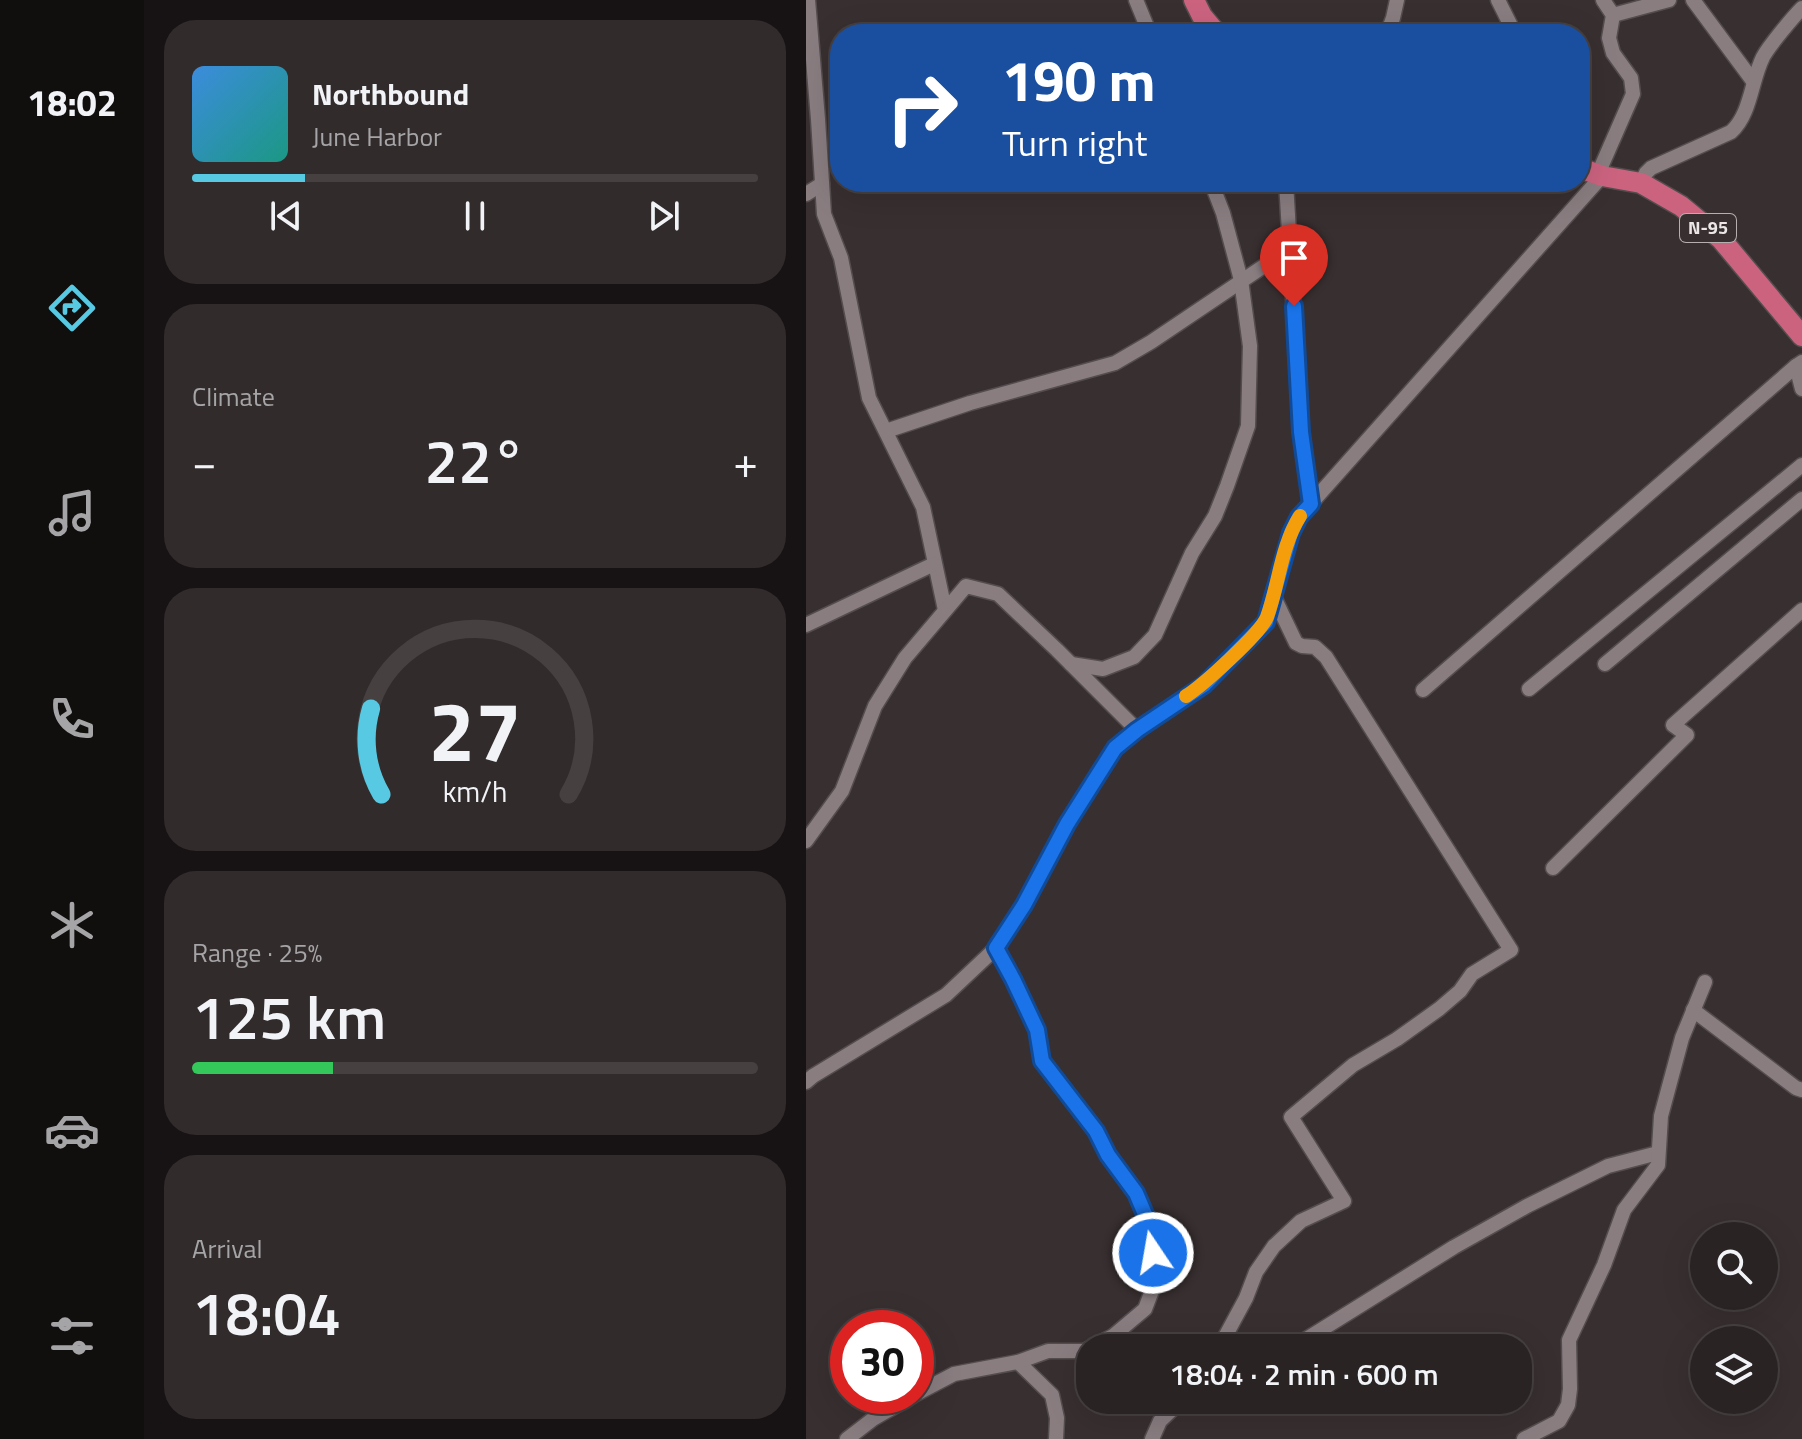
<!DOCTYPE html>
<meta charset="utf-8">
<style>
:root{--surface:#2a2324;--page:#322b2c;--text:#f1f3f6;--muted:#a5a4a6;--line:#464041;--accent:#57c9e2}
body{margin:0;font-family:"Titillium Web",sans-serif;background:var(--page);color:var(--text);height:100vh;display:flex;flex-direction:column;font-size:30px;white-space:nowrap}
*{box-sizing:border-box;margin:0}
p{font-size:26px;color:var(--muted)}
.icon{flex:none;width:44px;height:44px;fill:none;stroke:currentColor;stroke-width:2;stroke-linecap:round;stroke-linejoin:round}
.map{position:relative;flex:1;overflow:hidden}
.details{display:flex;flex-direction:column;gap:20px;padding:20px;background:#171314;width:662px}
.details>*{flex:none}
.guide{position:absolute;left:24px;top:24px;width:760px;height:168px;border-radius:32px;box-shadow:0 8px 32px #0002,0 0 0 2px var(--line);background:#1a4fa0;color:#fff;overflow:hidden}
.controls{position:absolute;left:884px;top:1222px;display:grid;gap:16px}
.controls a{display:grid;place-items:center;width:88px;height:88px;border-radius:50%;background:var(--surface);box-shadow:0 8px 32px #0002,0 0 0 2px var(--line);font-size:40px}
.speed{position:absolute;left:24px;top:1310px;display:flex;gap:16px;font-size:40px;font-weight:700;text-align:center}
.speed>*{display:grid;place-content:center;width:104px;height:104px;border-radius:50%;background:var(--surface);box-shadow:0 8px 32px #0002,0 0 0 2px var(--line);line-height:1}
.speed .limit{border:12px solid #d22;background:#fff;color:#111}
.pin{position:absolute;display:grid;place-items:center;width:68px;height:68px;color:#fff;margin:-82px -34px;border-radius:50% 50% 50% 0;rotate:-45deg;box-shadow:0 0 8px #0007}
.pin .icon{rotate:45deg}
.me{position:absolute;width:88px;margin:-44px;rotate:348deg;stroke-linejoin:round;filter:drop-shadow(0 0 6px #0008)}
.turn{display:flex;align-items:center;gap:28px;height:168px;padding:0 40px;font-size:36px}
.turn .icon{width:104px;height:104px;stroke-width:2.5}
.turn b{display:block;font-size:56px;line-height:68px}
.big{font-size:60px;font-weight:600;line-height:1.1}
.details .tile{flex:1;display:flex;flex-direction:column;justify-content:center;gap:12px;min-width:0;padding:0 28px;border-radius:32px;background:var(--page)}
.details .dial{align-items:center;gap:0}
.dial svg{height:208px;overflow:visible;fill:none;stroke:var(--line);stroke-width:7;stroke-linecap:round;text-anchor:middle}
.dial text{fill:var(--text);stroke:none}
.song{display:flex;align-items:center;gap:24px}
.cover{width:96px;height:96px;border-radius:12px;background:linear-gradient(135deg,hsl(210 70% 55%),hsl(170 70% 35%))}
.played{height:8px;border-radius:4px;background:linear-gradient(90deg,var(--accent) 20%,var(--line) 20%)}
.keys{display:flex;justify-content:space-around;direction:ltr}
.heat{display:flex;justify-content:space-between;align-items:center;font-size:44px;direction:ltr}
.charge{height:12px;border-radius:6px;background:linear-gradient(90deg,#34c759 25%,var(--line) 0)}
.trip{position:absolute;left:270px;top:1334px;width:456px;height:80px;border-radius:32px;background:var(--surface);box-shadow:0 8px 32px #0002,0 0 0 2px var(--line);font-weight:600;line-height:80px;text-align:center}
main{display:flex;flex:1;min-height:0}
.tab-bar{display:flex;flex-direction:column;width:144px;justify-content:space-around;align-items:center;background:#110e0e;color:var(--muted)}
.tab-bar .icon{width:56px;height:56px}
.tab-bar .current{color:var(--accent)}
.tab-bar b{font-size:36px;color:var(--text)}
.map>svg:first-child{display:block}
</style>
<main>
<nav class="tab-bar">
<b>18:02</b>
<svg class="icon current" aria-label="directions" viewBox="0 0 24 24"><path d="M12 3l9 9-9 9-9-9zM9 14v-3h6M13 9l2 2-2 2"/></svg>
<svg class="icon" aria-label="music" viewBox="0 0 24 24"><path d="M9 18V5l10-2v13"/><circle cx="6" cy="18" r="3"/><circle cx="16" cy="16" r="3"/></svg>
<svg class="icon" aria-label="phone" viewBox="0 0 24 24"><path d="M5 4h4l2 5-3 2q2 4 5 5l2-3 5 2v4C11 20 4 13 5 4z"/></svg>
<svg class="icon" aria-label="climate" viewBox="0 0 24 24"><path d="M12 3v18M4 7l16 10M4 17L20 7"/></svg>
<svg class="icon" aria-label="car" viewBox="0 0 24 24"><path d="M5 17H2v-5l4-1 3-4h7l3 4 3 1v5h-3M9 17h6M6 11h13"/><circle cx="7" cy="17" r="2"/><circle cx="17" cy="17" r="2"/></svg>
<svg class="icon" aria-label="filters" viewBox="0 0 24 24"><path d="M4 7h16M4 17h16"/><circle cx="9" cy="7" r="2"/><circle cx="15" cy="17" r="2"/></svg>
</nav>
<section class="details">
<div class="tile">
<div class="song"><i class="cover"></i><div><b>Northbound</b><p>June Harbor</p></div></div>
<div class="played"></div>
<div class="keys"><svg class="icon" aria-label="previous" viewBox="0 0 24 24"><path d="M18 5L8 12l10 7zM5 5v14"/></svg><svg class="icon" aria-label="pause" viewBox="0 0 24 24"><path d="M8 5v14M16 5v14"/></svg><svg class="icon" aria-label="next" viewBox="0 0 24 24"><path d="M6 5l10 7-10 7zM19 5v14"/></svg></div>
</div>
<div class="tile"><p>Climate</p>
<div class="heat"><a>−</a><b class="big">22°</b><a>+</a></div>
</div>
<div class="tile dial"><svg viewBox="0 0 100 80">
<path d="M14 69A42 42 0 1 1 86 69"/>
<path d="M14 69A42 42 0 0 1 10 36" stroke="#57c9e2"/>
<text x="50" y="56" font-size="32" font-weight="700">27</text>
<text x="50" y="72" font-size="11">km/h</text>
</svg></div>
<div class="tile"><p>Range · 25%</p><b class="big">125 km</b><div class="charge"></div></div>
<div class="tile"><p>Arrival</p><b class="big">18:04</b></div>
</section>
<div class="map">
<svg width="996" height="1439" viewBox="0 0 996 1439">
<rect width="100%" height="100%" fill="#382f30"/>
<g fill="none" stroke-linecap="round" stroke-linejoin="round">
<defs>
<g id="minor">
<polyline points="2,0 12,119 18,214 35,258 63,398 117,507 139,610"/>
<polyline points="330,0 344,34"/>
<polyline points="692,0 704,24 700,34"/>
<polyline points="887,0 947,81"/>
<polyline points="807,15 863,0"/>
<polyline points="581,34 587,18 591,0"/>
<polyline points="792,174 827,94 825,78 807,53 803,38 807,15 797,0"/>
<polyline points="480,182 495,432 505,504"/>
<path d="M835,183L840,173L845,168L925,132C945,114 945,81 957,57C963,46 986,18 996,8"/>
<polyline points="0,194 16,184"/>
<polyline points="996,362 990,366 996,389"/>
<polyline points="80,431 164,403 309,363 345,342 458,266 486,259"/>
<polyline points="0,625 128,564"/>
<polyline points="265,664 297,669 328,657 349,635 386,553 409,516 421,486 442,426 444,346 435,280 417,213 405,182"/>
<polyline points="799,664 996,499"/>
<polyline points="723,689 996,465"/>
<polyline points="617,690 990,366"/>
<polyline points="0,841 36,791 69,706 99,658 160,586 192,594 251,650 331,730"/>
<polyline points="747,868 881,735 867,725 996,610"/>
<polyline points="887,1010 990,1088 996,1090"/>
<polyline points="0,1082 7,1076 140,995 190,948 218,905 261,824 309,748 331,730 398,685 460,622 485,533 493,517 796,176"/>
<polyline points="413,1348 440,1298 450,1272 468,1246 495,1221 538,1201 485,1117 547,1065 591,1039 633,1009 654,991 666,974 705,950 520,657 509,647 496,646 490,643 467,595"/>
<polyline points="486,1348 648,1247 721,1206 802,1166 852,1153"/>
<polyline points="212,1362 246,1395 251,1418 250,1439"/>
<polyline points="110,1394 148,1374 212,1362 242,1351 278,1351 307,1336 339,1309 350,1280 344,1226 330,1193 302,1155 290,1131 236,1061 231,1030 207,979 190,948"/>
<polyline points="41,1439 67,1419 107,1396"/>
<polyline points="346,1439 354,1421 376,1400"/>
<polyline points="718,1439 753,1421 762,1405 764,1389 763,1340 798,1265 818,1210 852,1165 855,1116 876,1038 899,982"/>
</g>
<g id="highway">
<polyline points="388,0 396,16 411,34"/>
<polyline points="774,168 796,176 835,183 875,206 915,239 996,336"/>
</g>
</defs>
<use href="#minor" stroke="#544d4e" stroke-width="17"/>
<use href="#highway" stroke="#544d4e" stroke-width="23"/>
<use href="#minor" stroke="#897d80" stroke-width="14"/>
<use href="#highway" stroke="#cb637f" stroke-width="20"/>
</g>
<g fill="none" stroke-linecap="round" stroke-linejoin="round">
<defs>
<polyline id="route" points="347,1253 344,1226 330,1193 302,1155 290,1131 236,1061 231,1030 207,979 190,948 218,905 261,824 309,748 331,730 398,685 460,622 485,533 493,517 505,504 495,432 488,306"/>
</defs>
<use href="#route" stroke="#114b97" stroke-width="20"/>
<use href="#route" stroke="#1a73e8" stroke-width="14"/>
<path stroke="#f59e0b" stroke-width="14" d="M380,696C396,686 455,633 461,617C473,584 475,546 494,516"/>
</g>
<g text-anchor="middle" stroke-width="8" stroke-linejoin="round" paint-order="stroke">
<rect fill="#382f30" stroke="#b6afb0" stroke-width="2" x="874" y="214" width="56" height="28" rx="6"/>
<g font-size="18" font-weight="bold" fill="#ece6e7">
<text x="902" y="234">N-95</text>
</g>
</g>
</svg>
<div class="controls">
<a><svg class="icon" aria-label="search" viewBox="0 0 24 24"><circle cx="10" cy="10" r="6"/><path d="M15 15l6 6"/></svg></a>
<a><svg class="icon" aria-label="layers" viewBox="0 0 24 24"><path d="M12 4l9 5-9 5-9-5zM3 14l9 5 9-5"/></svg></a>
</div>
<div class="speed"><div class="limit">30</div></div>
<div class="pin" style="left:488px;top:306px;background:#d93025"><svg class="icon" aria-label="arrive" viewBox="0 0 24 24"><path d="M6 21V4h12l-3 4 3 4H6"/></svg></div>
<svg class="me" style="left:347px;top:1253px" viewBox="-20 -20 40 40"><circle r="17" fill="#1a73e8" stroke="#fff" stroke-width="3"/><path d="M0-11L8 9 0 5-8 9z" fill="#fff"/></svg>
<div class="trip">18:04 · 2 min · 600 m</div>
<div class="guide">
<div class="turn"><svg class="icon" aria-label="right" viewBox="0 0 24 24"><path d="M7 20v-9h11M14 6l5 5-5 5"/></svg><div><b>190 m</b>Turn right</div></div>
</div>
</div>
</main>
